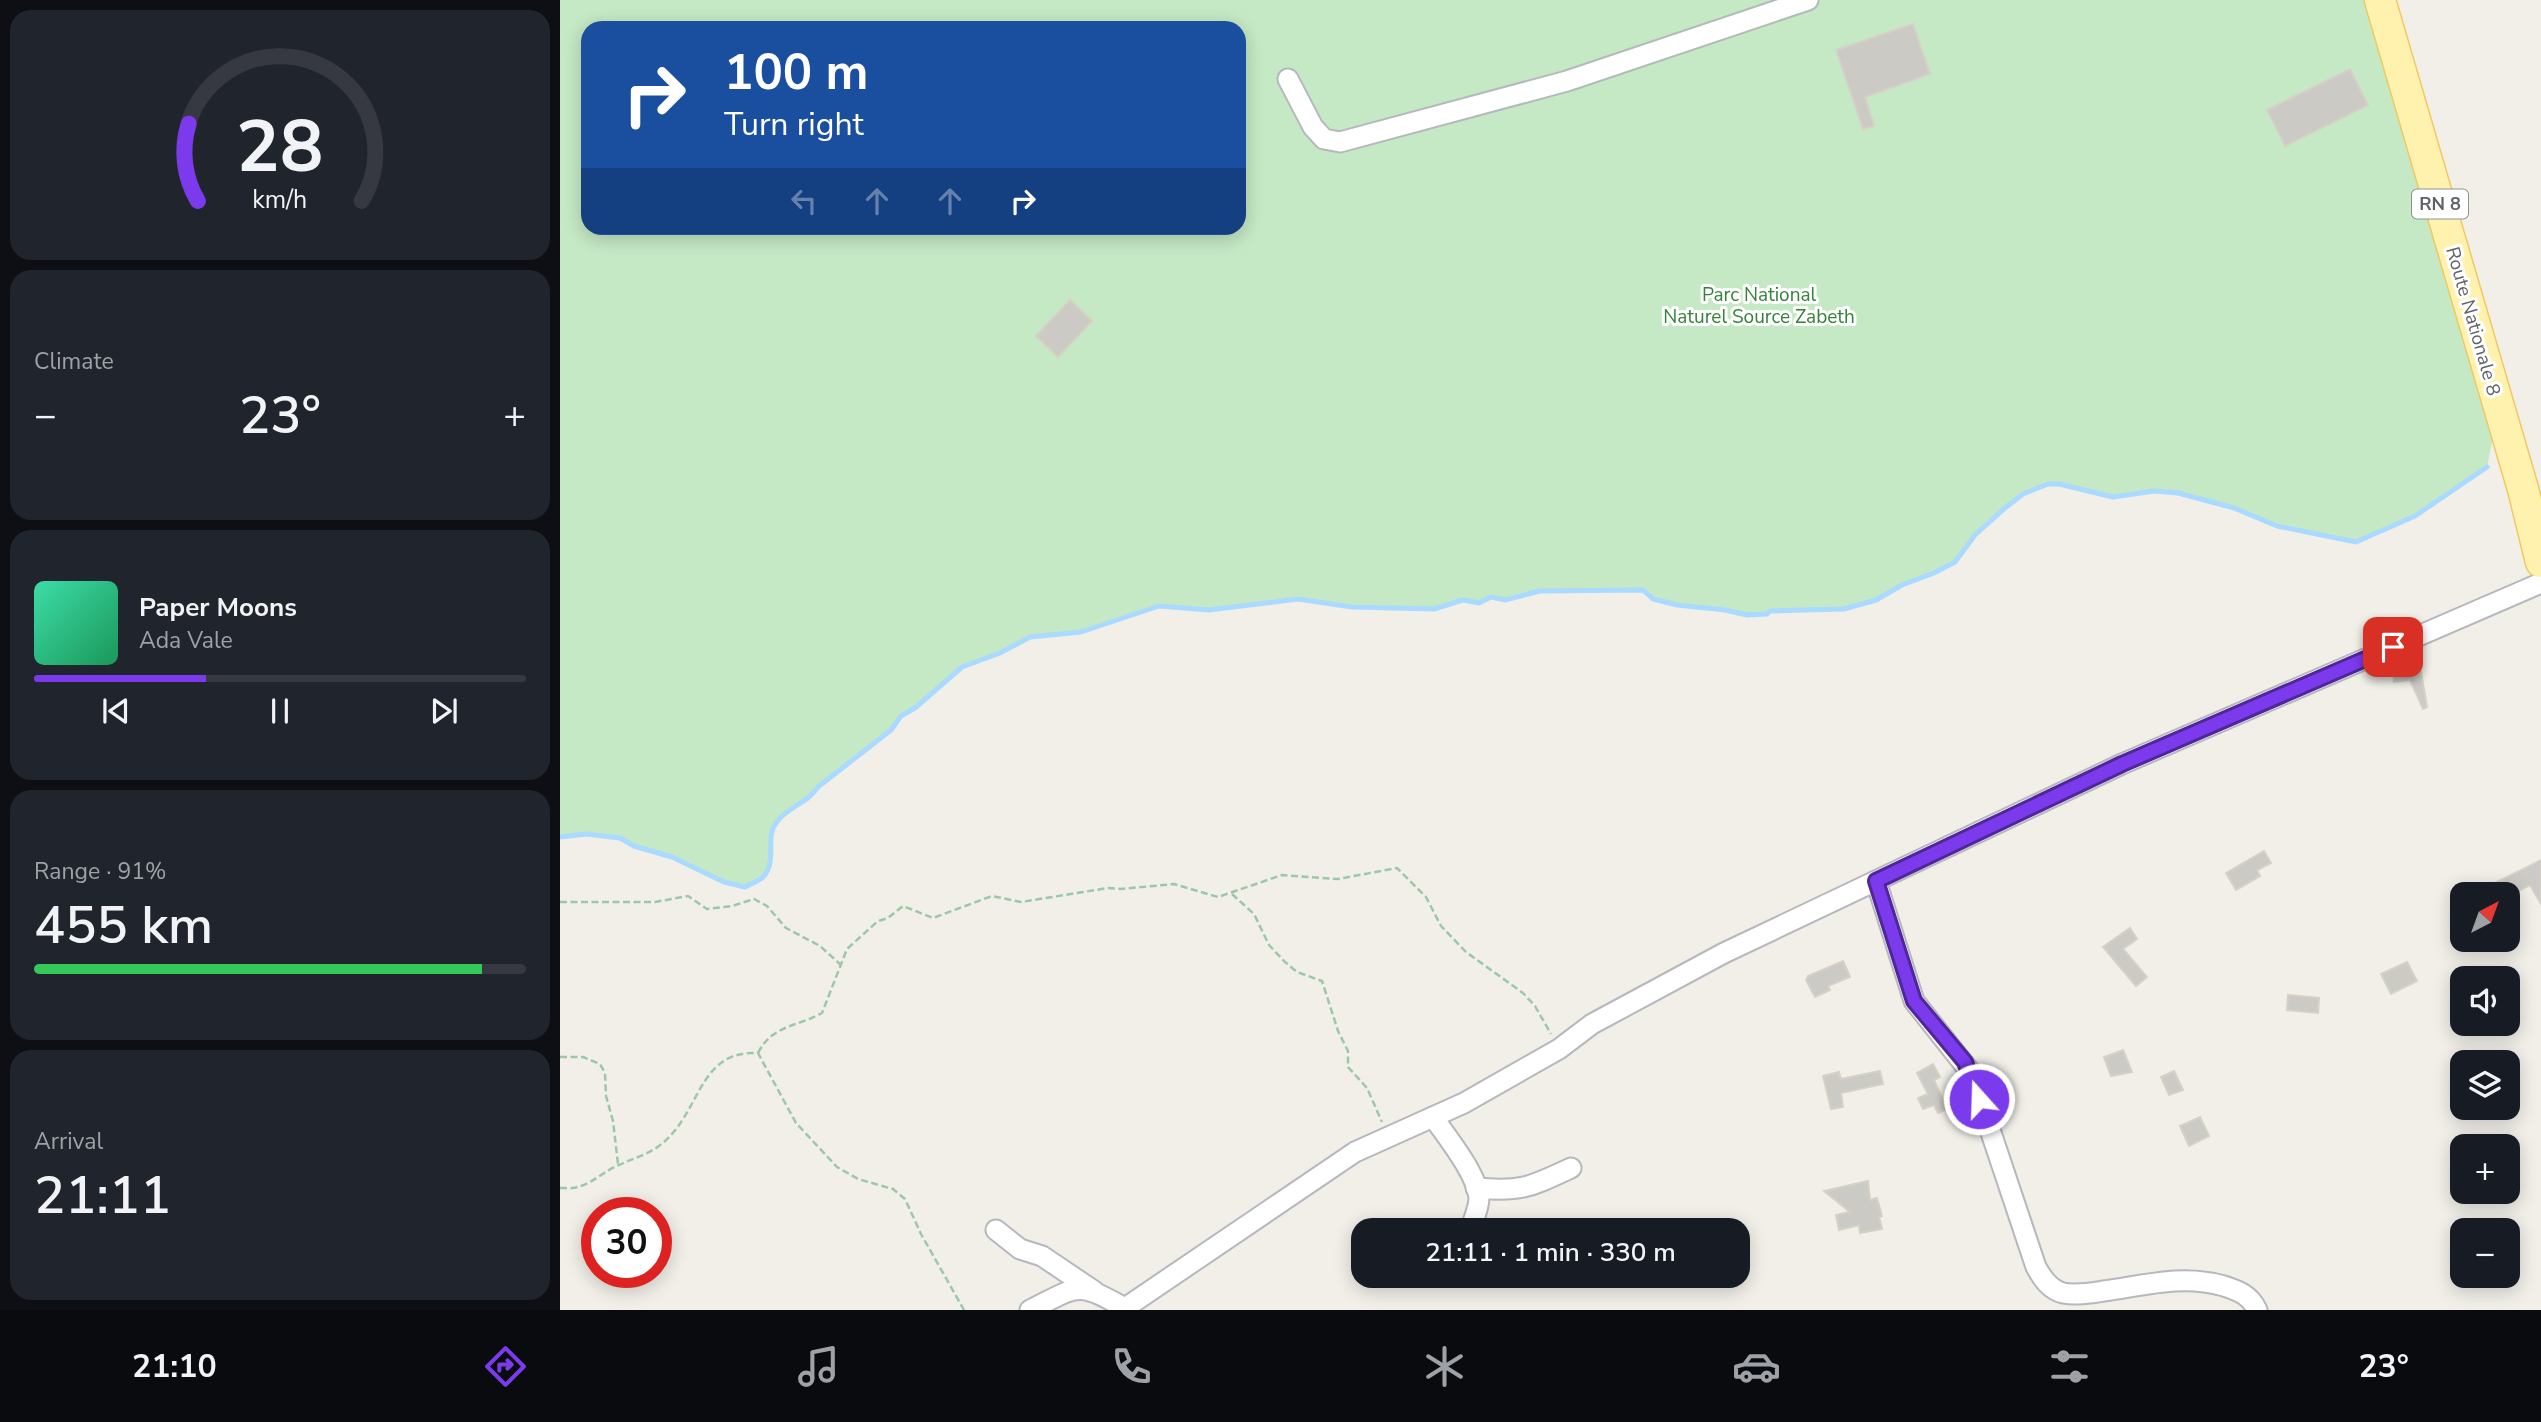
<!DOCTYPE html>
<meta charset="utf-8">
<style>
:root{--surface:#171b24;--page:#20242c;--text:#f1f3f6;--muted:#9ea1a6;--line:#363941;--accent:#7c3aed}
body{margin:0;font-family:"Nunito Sans",sans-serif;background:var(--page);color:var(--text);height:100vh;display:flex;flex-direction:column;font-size:26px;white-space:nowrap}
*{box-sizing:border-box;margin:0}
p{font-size:23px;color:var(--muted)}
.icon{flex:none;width:38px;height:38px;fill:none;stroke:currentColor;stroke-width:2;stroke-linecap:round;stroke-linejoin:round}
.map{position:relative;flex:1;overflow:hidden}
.sheet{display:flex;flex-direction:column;gap:10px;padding:10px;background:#0d0f14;width:560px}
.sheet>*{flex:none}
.guide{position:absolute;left:21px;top:21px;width:665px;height:214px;border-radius:21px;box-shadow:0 4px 18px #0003;background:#1a4fa0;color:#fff;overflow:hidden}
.needle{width:46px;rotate:41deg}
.buttons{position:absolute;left:1890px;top:882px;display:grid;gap:14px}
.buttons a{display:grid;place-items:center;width:70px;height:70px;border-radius:14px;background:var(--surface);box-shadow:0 4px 18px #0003;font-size:35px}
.speed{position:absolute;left:21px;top:1197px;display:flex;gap:14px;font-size:35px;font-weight:700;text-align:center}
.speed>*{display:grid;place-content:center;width:91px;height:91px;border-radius:50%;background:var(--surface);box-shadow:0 4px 18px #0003;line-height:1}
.speed .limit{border:10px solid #d22;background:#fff;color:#111}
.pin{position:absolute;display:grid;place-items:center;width:60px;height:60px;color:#fff;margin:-30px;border-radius:14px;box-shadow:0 4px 10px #0006}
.me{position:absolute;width:77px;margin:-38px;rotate:340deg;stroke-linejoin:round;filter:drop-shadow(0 0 5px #0008)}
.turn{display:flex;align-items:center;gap:24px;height:147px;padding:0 28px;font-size:32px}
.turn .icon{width:91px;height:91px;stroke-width:2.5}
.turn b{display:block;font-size:49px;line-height:60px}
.lanes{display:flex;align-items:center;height:66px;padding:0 28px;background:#0003;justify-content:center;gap:35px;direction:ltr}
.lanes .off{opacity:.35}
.big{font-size:52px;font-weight:600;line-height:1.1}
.sheet .widget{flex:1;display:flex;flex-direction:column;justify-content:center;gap:10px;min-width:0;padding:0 24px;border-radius:21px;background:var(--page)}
.sheet .dial{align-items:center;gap:0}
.dial svg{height:182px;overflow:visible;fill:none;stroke:var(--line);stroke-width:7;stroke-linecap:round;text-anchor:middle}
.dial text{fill:var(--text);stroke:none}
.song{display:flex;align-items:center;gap:21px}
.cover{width:84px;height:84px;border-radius:10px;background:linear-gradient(135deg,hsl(160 70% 55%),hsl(150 70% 35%))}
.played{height:7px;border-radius:4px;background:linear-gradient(90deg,var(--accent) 35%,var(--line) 35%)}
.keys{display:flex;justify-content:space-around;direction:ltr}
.heat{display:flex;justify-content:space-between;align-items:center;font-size:38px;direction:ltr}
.charge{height:10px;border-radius:5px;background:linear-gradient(90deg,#34c759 91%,var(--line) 0)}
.trip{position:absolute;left:791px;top:1218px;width:399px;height:70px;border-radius:21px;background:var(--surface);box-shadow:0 4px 18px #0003;font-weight:600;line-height:70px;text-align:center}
.tab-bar{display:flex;height:112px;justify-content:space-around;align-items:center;background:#090b0e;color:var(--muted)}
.tab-bar .icon{width:49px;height:49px}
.tab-bar .active{color:var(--accent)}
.tab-bar b{font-size:32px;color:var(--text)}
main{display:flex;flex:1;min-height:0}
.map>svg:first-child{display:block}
</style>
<main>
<section class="sheet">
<div class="widget dial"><svg viewBox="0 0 100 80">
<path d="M14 69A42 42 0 1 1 86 69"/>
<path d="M14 69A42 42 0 0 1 10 35" stroke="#7c3aed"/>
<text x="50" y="56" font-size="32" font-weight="700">28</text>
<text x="50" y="72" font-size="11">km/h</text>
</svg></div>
<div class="widget"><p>Climate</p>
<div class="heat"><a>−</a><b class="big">23°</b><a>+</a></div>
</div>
<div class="widget">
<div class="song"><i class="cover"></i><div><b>Paper Moons</b><p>Ada Vale</p></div></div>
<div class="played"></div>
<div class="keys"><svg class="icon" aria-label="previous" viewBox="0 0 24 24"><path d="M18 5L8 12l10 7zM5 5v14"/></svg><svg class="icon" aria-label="pause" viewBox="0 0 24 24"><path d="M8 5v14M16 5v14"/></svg><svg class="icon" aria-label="next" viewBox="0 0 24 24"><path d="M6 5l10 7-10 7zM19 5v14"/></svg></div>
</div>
<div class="widget"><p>Range · 91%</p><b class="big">455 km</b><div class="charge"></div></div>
<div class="widget"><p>Arrival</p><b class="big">21:11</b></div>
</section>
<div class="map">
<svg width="1981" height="1310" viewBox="0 0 1981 1310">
<rect width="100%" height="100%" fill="#f1efe8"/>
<path fill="#c5e8c5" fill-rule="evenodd" d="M0,0H1820L1939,407L1927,467L1855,516L1796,542L1717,526L1674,508L1618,493L1594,491L1553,497L1499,484H1488L1463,494L1445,508L1415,535L1395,562L1374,573L1342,585L1316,600L1284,609L1210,611L1207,614L1187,615L1165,610L1117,605L1093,599L1083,590L980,591L945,600L931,597L919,603L903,600L874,609L792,607L738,599L649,610L599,606L521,632L470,637L440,653L402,667L355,708L341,716L331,730L258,787C248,802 227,807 216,823C205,837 217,861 204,876C200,881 190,884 185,887L164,882L112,857L74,846L60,838L26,834L0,837ZM28,28H679V228H28Z"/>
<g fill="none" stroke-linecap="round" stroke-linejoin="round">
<path stroke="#aadaff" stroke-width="5" d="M0,837L26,834L60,838L74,846L112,857L164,882L185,887C190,884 200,881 204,876C217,861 205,837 216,823C227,807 248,803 258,787L331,730L341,716L355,708L402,667L440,653L470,637L521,632L599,606L649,610L738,599L792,607L874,609L903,600L919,603L931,597L945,600L980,591L1083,590L1093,599L1117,605L1165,610L1187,615L1207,614L1210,611L1284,609L1316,600L1342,585L1374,573L1395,562L1415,535L1445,508L1463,494L1488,484H1499L1553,497L1594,491L1618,493L1674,508L1717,526L1796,542L1855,516L1927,467"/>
</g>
<g fill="#cccac5" stroke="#d6d1c6" stroke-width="2">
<polygon points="1353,24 1370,74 1305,97 1314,126 1303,129 1276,50"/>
<polygon points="1790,69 1808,105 1725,146 1707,110"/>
<polygon points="510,300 532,321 498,357 476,336"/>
<polygon points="1859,660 1867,707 1863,709 1850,680 1834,682 1832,665"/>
<polygon points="1704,851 1711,863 1697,870 1700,876 1676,890 1666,873"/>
<polygon points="1981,860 1981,904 1970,885 1952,894 1913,894"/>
<polygon points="1570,928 1577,939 1563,949 1587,977 1576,986 1543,947"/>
<polygon points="1283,961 1290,977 1268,986 1270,990 1255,997 1246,980 1248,976"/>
<polygon points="1847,962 1857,981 1831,994 1821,974"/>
<polygon points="1728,995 1759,998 1758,1013 1727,1010"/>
<polygon points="1563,1050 1572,1072 1551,1076 1544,1057"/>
<polygon points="1373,1064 1380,1077 1374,1080 1387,1109 1378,1113 1374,1105 1363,1109 1358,1098 1368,1094 1357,1073"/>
<polygon points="1320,1071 1323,1084 1281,1093 1283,1107 1271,1109 1263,1076 1279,1072 1281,1079"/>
<polygon points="1614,1071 1623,1090 1609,1095 1601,1077"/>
<polygon points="1640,1117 1649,1136 1629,1146 1620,1126"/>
<polygon points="1308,1181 1310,1200 1317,1198 1322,1216 1319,1217 1322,1229 1300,1233 1299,1225 1279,1230 1276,1215 1290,1212 1264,1191"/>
</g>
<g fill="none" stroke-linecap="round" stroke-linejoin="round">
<defs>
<g id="minor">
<polyline points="728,79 753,127 764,139 780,142 1007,81 1248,0"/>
<path d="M1316,881L1354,1001L1411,1073L1476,1267C1482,1278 1490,1290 1503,1293C1519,1296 1535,1292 1551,1290C1590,1284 1625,1275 1664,1286C1679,1291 1690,1295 1697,1310"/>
<path d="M873,1117C887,1137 917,1174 919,1198C919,1208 913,1221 910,1230"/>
<path d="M916,1188C962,1192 970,1187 1011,1168"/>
<polyline points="436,1230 460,1249 482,1256 534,1291"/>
<path d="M470,1310C519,1286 515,1280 565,1308"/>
<polyline points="562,1310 795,1152 904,1103 999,1049 1032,1024 1164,953 1562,764 1981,583"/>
</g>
<polyline id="primary" points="1820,0 1963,489 1981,562"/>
</defs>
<use href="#minor" stroke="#b5b8bc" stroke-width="23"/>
<use href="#primary" stroke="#f2c960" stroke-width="33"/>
<g stroke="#9cc7a9" stroke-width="2.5" stroke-dasharray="7 3.5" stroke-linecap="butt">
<polyline points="672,894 694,914 709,945 725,962 737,972 762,981 778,1031 788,1051 788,1067 807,1088 822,1122"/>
<polyline points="0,902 95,902 128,896 147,909 172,906 194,899 207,906 226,928 260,946 281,965"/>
<path d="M198,1053C212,1025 237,1027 262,1013L287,949L318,921L328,918L343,906L373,918L432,896L461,902L548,888L561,889L614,884L658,897L722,875L778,879L837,868L866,897L881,926L906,952L963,993L975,1006L991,1034"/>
<polyline points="0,1057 23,1057 40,1064 45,1073 46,1096 53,1121 58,1164"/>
<path d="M0,1188C7,1188 15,1189 21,1186C35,1181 46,1170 59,1165C78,1156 95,1153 110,1136C141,1104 142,1050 198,1053L236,1123L277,1167L298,1179L333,1189L345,1199L361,1234L404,1310"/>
</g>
<use href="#minor" stroke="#fff" stroke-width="19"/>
<use href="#primary" stroke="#fff2af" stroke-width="30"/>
</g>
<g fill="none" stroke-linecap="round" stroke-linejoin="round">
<defs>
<polyline id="route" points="1419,1099 1405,1062 1354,1001 1316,881 1562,764 1833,647"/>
</defs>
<use href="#route" stroke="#51269a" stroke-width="18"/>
<use href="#route" stroke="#7c3aed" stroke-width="12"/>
</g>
<g text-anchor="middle" stroke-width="6" stroke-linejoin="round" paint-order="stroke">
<rect fill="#fff" stroke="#8f9295" stroke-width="2" x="1852" y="189.5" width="56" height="29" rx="5"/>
<g font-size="18" font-weight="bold" fill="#5f6368">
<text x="1880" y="210">RN 8</text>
</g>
<g font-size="19" fill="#348238" stroke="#fff">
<text x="1199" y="301">Parc National<tspan x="1199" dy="22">Naturel Source Zabeth</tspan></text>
</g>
<g font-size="19" fill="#5f6368" stroke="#fff">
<text transform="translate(1914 321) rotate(74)" y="7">Route Nationale 8</text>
</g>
</g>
</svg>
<div class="buttons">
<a><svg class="needle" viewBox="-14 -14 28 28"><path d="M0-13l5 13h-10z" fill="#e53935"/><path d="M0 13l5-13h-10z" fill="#9ea1a6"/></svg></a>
<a><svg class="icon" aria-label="sound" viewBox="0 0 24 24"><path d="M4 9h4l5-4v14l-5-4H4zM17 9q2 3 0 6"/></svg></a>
<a><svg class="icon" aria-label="layers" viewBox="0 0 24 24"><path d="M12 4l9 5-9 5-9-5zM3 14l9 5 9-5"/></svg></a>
<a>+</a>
<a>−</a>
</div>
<div class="speed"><div class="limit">30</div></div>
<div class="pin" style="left:1833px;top:647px;background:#d93025"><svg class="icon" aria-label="arrive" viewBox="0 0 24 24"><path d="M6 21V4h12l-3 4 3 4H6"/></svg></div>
<svg class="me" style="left:1419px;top:1099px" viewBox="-20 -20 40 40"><circle r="17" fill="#7c3aed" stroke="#fff" stroke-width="3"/><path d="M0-11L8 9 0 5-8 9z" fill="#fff"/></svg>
<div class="trip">21:11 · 1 min · 330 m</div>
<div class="guide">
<div class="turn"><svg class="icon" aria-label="right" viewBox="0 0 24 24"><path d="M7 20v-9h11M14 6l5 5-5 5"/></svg><div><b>100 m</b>Turn right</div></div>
<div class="lanes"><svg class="icon off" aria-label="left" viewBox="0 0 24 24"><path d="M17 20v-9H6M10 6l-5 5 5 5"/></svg><svg class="icon off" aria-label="ahead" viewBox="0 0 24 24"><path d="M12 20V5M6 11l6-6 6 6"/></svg><svg class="icon off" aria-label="ahead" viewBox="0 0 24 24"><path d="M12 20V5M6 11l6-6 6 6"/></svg><svg class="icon" aria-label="right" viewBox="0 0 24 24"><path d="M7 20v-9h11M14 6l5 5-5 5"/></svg></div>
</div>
</div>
</main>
<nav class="tab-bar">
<b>21:10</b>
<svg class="icon active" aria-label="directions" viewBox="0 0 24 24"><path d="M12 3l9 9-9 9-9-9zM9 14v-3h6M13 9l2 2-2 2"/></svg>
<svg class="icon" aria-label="music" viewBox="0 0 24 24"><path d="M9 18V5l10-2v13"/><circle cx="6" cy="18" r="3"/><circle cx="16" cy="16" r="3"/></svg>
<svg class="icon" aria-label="phone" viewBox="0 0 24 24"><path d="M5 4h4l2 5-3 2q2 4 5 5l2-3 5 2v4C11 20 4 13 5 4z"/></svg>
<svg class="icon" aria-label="climate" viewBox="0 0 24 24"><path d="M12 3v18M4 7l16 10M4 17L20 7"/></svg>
<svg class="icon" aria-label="car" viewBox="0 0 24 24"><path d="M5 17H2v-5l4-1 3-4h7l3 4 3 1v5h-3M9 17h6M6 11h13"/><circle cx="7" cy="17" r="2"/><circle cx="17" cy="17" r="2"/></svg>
<svg class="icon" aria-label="filters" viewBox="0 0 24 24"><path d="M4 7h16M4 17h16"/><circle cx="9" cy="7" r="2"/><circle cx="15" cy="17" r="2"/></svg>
<b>23°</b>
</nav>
